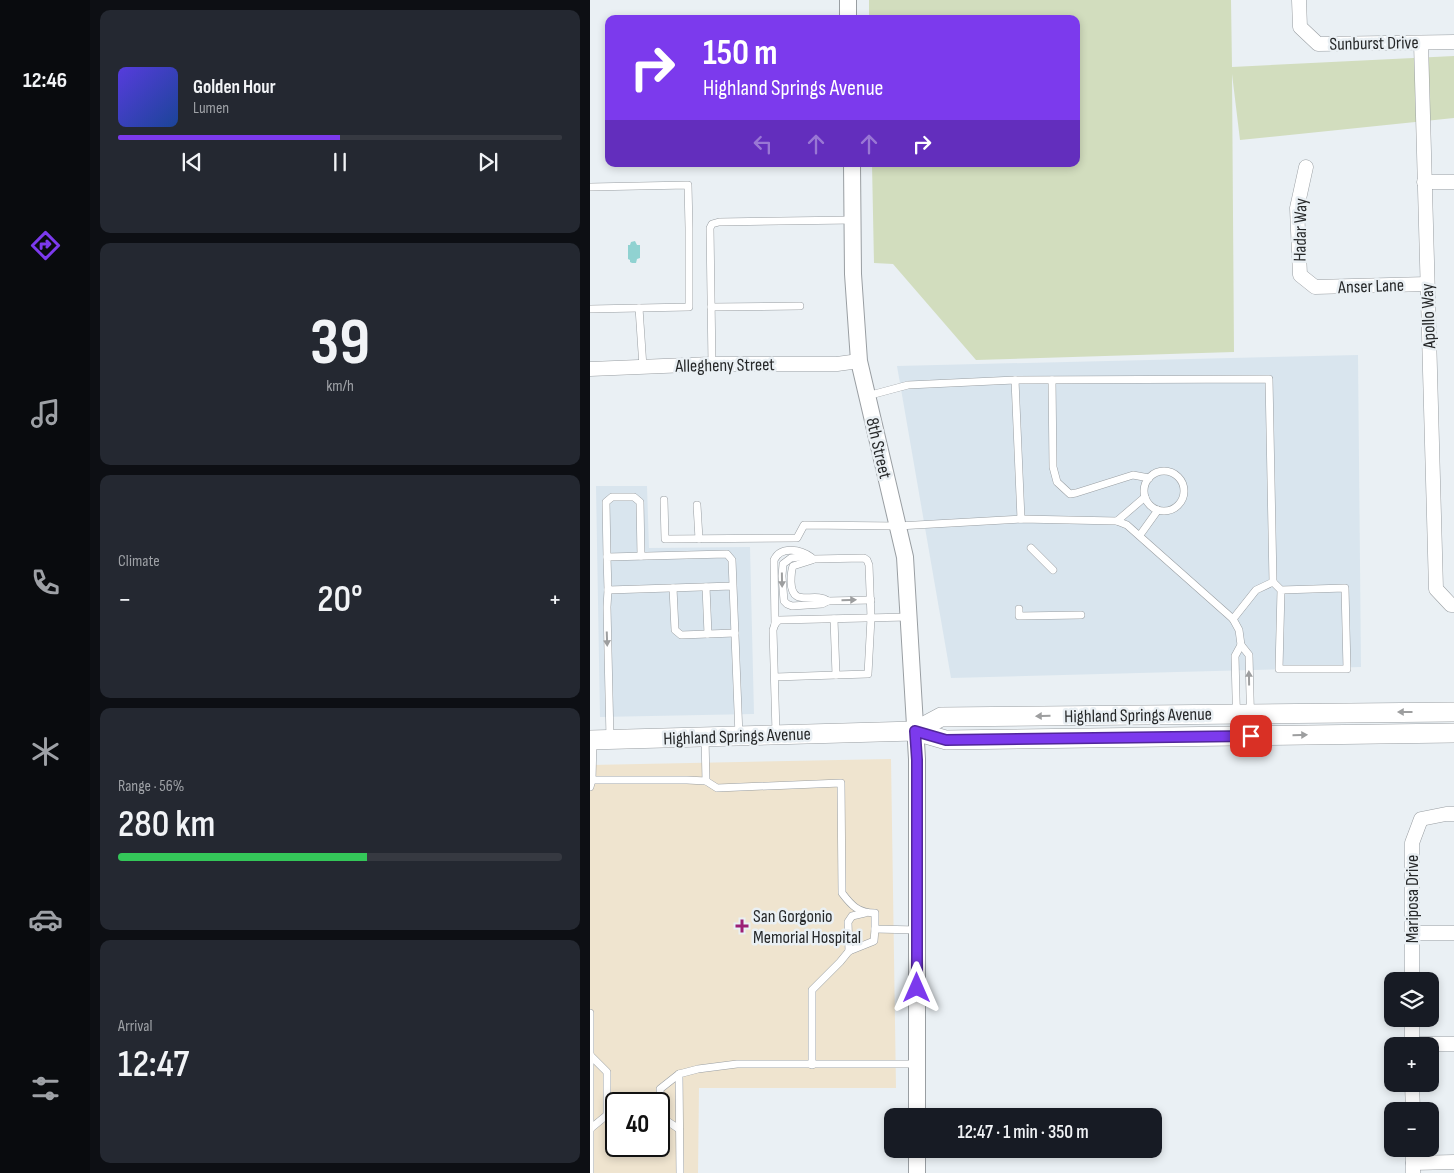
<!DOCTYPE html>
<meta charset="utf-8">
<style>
:root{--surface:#171b24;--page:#242831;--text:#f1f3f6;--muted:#9ea1a6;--line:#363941;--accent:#7c3aed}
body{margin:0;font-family:"Sofia Sans Condensed",sans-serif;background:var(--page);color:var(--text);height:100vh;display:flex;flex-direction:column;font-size:19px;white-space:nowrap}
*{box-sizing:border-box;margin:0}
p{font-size:16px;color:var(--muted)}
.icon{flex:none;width:28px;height:28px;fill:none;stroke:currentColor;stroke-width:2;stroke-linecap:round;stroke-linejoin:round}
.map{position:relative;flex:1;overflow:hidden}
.panel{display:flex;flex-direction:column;gap:10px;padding:10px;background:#0d0f14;width:500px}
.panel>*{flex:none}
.hud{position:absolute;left:15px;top:15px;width:475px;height:152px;border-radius:10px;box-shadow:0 2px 8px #0003;background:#7c3aed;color:#fff;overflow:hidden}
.fabs{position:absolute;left:794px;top:972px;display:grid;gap:10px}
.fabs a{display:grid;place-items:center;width:55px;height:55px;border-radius:10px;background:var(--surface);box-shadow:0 2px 8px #0003;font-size:25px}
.speed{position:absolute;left:15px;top:1092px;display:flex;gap:10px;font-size:25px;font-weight:700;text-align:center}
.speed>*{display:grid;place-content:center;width:65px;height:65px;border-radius:50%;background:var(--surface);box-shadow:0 2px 8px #0003;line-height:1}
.speed .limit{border:2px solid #111;border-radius:8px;background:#fff;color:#111}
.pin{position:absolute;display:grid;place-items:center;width:42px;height:42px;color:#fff;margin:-21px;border-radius:10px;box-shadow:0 2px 8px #0006}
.me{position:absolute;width:55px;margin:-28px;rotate:0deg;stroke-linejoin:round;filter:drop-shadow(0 0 4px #0008)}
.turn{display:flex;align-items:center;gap:18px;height:105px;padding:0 15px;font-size:22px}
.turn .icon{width:65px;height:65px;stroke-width:2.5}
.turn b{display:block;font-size:35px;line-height:42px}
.lanes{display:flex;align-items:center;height:48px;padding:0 15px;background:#0003;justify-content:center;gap:25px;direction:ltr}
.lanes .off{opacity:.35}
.big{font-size:38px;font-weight:600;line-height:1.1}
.panel .widget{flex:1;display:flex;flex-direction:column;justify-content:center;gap:8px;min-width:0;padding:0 18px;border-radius:10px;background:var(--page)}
.panel .dial{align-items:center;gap:0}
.dial b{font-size:65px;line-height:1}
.song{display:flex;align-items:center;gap:15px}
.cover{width:60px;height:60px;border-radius:8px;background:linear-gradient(135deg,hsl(250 70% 55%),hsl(220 70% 35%))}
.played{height:5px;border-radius:2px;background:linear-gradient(90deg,var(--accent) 50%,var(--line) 50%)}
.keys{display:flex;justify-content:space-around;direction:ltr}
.heat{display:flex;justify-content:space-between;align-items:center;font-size:28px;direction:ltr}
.charge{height:8px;border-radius:4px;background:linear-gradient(90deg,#34c759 56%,var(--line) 0)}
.trip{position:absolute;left:294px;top:1108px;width:278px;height:50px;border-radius:10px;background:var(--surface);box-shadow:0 2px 8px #0003;font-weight:600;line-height:50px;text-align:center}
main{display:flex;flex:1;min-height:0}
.tabs{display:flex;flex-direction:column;width:90px;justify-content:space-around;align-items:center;background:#090b0e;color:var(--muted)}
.tabs .icon{width:35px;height:35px}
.tabs .current{color:var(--accent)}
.tabs b{font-size:22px;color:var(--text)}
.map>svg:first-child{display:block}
</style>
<main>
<nav class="tabs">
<b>12:46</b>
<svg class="icon current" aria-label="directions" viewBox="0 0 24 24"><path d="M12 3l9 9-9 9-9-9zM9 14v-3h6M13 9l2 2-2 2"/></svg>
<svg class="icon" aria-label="music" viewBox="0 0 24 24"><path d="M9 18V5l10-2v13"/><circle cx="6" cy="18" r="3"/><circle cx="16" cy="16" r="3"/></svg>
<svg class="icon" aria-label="phone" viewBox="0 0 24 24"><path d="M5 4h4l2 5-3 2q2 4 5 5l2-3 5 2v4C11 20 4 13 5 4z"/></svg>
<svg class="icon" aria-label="climate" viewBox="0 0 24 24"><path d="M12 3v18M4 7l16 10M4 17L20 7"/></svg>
<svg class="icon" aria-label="car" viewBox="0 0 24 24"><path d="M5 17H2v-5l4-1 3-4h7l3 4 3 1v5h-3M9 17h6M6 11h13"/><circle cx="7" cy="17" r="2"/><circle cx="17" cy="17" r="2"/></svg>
<svg class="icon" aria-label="filters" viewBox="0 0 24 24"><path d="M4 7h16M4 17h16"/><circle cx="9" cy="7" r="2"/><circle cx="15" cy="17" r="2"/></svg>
</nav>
<section class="panel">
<div class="widget">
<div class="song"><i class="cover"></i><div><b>Golden Hour</b><p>Lumen</p></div></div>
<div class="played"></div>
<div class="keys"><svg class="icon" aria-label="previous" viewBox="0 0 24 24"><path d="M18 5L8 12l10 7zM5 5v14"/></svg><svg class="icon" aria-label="pause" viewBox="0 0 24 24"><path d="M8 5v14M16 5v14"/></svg><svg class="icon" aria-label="next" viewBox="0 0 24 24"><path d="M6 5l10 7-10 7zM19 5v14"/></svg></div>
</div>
<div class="widget dial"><b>39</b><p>km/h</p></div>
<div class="widget"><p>Climate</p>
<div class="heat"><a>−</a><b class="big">20°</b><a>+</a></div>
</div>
<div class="widget"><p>Range · 56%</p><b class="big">280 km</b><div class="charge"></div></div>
<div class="widget"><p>Arrival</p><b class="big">12:47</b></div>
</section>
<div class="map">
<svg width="864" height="1173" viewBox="0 0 864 1173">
<rect width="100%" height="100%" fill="#eaf0f4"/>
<g fill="#d9e5ee">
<polygon points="768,355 771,667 361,678 307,366"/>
<polygon points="6,486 57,486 59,548 160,547 164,714 10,717"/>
</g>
<path fill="#efe4cf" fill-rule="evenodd" d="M301,759L306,1088H109L108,1173H0V765ZM26,1104H69V1146H26Z"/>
<polygon fill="#d2ddbe" points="279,0 641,0 642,67 864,56 864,118 650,140 642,74 644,352 386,360 303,264 284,263 282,164 486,164 486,19 279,19"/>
<polygon fill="#90d2d1" points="45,241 47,245 50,245 50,258 47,259 46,263 42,263 40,262 40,260 38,259 38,245 40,245 41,242"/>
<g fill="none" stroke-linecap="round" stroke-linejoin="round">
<defs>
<g id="service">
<polyline points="0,187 98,185 99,228 99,307 0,309"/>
<polyline points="121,307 210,306"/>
<polyline points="49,308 53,367"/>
<polyline points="122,364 120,228 122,224 129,222 263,220"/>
<polyline points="425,380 679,379 683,582 666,590 643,619"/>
<polyline points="462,380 463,467 467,482 480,494 486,493 543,475 559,478"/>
<polyline points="277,396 318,385 425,380 431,519"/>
<circle cx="574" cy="491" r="20"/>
<polyline points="74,500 75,539 207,538 214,525 308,526 431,519 527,521 537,525 643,619 649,630 651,645 659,655 661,735"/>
<polyline points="107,505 109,539"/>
<polyline points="527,521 555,497"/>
<polyline points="550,535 568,510"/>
<polyline points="441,548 463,570"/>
<polyline points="17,557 16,502 22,497 44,497 50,502 51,556"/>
<path d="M222,560L203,566C201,571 201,576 201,582C202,609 224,591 238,601L281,600"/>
<polyline points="683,582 691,590 689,669 757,669 755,588 691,590"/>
<polyline points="143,586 18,590 17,557 137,554 142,560 149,736"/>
<polyline points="116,587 118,634"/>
<polyline points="83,588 85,630 91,635 145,633"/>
<polyline points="18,590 17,607 20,739"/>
<polyline points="238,601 232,604 202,606 197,604 194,601 192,576 193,564 201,558 210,557 224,559 274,558 277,560 279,565 281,618 278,674 246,675"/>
<polyline points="429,609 429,616 491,615"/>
<path d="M185,624L184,560C191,545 211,550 221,557"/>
<polyline points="185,677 246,675 244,619"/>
<polyline points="186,733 183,630 185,624 189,620 318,617"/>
<polyline points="647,736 645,656 651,645"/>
<polyline points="115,737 116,781"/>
<path d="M2,780H97L116,781L127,788L251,783L252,893C261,905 268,913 285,913V929L327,930"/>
<polyline points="0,787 2,780 3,741"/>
<polyline points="259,951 258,922 262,916 275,913"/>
<polyline points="0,1013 0,1173"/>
<polyline points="222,1065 222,990 250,962 259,951 284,941 285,929"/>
<polyline points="89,1074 70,1089 71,1117 89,1129"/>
<polyline points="0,1129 17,1115 17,1072 0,1055"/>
<polyline points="90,1173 89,1074 108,1069 147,1064 326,1064"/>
</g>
<g id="minor">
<polyline points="709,0 710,27 728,44 864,42"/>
<polyline points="831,43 846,589 861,605 864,605"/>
<polyline points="716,167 707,208 710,275 725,287 837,284"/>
<polyline points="834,182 864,182"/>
<polyline points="0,369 122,364 247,364 269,361"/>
<polyline points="822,933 864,933"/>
<polyline points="822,981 822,843 831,819 856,814 864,814"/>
<polyline points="822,1019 822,1046"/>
<polyline points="822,1044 864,1044"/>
<polyline points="822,1084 823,1111"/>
<polyline points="823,1163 864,1162"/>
<polyline points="823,1173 823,1149"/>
</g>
<g id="tertiary">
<polyline points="258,0 258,19"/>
<polyline points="262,164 263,274 269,361 315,557 327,759 327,1116"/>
<polyline points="327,1149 327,1173"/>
</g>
<g id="secondary">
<polyline points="325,731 351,717 864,712"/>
<polyline points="0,740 325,731 356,740 864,733"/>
</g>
</defs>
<use href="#service" stroke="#999ea2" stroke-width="8"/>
<use href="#minor" stroke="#999ea2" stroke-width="15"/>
<use href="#tertiary" stroke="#999ea2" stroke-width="18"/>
<use href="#secondary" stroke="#999ea2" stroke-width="20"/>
<use href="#service" stroke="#fff" stroke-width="7"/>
<use href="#minor" stroke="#fff" stroke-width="14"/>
<use href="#tertiary" stroke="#fff" stroke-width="16"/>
<use href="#secondary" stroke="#fff" stroke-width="19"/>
</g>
<defs><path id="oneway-solid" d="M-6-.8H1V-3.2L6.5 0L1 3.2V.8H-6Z" transform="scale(1.25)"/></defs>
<g fill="#9d9e9f">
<use href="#oneway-solid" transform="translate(192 580) rotate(89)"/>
<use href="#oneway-solid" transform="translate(259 600) rotate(-1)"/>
<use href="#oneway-solid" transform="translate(17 639) rotate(88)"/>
<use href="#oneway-solid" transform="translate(659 678) rotate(-91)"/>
<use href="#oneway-solid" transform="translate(815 712) rotate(180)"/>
<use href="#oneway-solid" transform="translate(453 716) rotate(179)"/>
<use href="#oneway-solid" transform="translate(710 735) rotate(-1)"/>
</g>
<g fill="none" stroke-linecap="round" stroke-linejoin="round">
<defs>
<polyline id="route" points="327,988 327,760 325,731 356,740 661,736"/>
</defs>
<use href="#route" stroke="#51269a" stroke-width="12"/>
<use href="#route" stroke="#7c3aed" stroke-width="9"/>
</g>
<path fill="#9b1f76" stroke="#eaf0f4" stroke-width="2" d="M149.5 918.5h5v5h5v5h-5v5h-5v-5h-5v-5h5z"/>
<g text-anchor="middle" stroke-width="5" stroke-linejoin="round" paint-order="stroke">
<g font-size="18" fill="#262829" stroke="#eaf0f4">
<text transform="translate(784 43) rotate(-1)" y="6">Sunburst Drive</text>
<text transform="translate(710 230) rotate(-89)" y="6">Hadar Way</text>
<text transform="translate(781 286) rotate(-2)" y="6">Anser Lane</text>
<text transform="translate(838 316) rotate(-92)" y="6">Apollo Way</text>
<text transform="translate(135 365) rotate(-1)" y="6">Allegheny Street</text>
<text transform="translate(289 448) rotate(77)" y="6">8th Street</text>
<text transform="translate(548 715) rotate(-1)" y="6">Highland Springs Avenue</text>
<text transform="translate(147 736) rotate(-2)" y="6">Highland Springs Avenue</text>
<text transform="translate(822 899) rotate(-90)" y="6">Mariposa Drive</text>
</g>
<g font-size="18" fill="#262829" stroke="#eaf0f4" text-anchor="start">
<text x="163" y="922">San Gorgonio<tspan x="163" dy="21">Memorial Hospital</tspan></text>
</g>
</g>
</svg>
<div class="fabs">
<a><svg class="icon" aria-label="layers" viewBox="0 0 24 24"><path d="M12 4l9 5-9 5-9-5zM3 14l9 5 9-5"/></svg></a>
<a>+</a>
<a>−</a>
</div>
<div class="speed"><div class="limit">40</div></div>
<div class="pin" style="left:661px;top:736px;background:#d93025"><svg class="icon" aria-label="arrive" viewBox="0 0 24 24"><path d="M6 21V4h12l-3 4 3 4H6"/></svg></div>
<svg class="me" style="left:327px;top:988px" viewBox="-20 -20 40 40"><path d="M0-17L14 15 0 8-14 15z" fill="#7c3aed" stroke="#fff" stroke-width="4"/></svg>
<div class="trip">12:47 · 1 min · 350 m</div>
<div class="hud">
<div class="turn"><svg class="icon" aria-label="right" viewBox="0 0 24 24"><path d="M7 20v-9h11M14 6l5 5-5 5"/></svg><div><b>150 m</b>Highland Springs Avenue</div></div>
<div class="lanes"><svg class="icon off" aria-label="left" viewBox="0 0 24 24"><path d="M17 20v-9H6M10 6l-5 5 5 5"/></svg><svg class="icon off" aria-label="ahead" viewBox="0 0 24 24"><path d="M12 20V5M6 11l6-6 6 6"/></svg><svg class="icon off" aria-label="ahead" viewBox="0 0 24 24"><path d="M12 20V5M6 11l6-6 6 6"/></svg><svg class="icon" aria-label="right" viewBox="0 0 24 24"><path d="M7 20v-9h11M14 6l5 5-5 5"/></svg></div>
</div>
</div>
</main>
